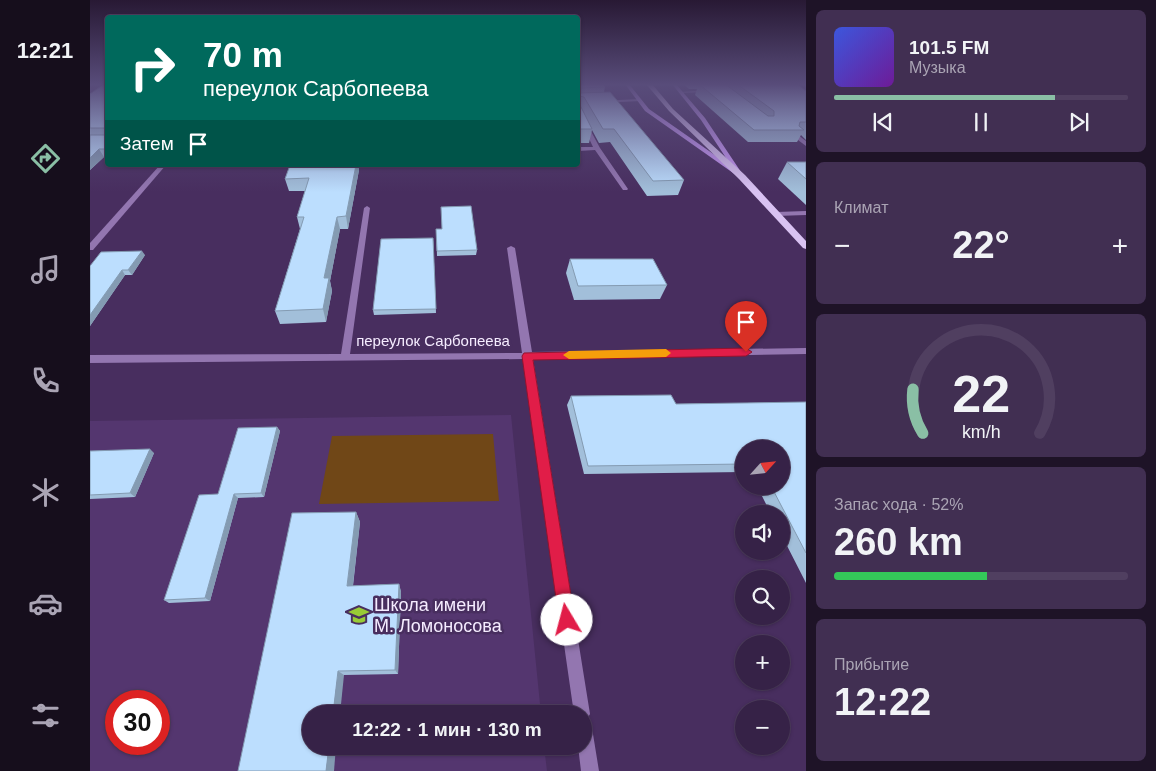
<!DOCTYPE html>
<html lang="ru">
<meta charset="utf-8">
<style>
:root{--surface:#362247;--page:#412f52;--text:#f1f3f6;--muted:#aaa4b4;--line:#503f60;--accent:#8abfa5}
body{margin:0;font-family:Helvetica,sans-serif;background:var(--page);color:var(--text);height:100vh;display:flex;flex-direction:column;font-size:19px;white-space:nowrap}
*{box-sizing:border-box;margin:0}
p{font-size:16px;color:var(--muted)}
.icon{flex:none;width:28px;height:28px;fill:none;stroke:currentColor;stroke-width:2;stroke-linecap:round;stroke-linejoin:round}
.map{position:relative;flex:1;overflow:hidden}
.drawer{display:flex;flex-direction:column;gap:10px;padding:10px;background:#1e1327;width:350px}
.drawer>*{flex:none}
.guide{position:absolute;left:15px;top:15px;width:475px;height:152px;border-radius:5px;box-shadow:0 1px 4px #0004,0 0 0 1px var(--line);background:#00695c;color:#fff;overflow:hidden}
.needle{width:32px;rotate:63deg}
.fabs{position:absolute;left:645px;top:440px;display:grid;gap:10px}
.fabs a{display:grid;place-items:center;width:55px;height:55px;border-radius:50%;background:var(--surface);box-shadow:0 1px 4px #0004,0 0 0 1px var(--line);font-size:25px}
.speed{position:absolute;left:15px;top:690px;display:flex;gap:10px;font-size:25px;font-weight:700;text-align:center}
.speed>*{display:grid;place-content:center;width:65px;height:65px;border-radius:50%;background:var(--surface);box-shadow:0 1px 4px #0004,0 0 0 1px var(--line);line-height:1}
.speed .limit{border:8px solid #d22;background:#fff;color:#111}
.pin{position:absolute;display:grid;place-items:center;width:42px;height:42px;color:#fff;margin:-51px -21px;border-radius:50% 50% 50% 0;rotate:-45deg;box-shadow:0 0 5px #0007}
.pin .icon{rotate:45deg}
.me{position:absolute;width:55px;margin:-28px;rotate:352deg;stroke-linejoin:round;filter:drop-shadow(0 0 4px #0008)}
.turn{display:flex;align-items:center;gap:18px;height:105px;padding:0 15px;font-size:22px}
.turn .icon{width:65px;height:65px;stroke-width:2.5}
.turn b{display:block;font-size:35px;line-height:42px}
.then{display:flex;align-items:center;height:48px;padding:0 15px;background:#0003;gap:10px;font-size:19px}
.big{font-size:38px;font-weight:800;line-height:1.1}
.drawer .widget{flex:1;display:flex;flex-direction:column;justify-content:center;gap:8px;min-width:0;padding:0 18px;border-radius:8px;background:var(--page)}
.drawer .dial{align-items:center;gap:0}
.dial svg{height:130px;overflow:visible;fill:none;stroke:var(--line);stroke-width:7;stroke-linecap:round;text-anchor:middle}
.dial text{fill:var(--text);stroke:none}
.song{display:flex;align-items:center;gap:15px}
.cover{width:60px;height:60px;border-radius:8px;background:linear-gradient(135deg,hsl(230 70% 55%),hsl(280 70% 35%))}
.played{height:5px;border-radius:2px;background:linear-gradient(90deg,var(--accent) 75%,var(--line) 75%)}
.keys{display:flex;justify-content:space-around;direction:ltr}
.heat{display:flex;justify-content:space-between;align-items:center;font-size:28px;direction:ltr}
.charge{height:8px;border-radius:4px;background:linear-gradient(90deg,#34c759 52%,var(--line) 0)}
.trip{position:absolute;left:212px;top:705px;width:290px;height:50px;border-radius:25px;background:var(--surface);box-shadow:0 1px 4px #0004,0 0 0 1px var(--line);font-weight:800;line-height:50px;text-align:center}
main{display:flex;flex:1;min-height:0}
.tabs{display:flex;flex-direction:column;width:90px;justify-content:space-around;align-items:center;background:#160e1c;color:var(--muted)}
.tabs .icon{width:35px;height:35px}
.tabs .active{color:var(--accent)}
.tabs b{font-size:22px;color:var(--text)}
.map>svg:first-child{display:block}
</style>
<main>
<nav class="tabs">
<b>12:21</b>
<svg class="icon active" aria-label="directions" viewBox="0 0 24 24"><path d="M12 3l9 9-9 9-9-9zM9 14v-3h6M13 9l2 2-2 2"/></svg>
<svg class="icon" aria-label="music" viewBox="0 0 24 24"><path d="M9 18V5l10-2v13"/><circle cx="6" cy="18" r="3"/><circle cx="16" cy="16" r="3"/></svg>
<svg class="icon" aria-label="phone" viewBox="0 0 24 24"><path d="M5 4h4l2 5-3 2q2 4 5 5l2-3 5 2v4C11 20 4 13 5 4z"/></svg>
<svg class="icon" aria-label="climate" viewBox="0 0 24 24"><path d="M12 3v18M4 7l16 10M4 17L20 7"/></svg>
<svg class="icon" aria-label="car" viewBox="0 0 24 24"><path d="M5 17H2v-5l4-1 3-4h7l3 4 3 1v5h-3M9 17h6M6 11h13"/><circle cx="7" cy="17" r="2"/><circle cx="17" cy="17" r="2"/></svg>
<svg class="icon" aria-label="filters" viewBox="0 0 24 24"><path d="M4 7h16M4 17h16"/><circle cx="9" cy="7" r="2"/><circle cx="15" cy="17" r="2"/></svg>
</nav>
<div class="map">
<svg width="716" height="771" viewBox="0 0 716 771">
<rect width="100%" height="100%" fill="#482e5f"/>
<path fill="#54366f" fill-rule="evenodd" d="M421,415L451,714H221V746H454L457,771H0V421ZM26,701H69V744H26Z"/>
<polygon fill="#704717" points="403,434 409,501 229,504 242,436"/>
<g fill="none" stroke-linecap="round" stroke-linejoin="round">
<g fill="#9376b0" fill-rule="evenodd">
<polygon points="618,90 620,92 591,93 589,92"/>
<polygon points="549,99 551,101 488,104 488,102"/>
<polygon points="488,110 490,111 510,148 538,189 537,190 533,190 505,150 488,151 488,147 503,147 488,115"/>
<polygon points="704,135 708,135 716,141 716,146 704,137"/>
<polygon points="716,211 716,215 686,216 683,214 686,212"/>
</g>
<g fill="#9376b0" fill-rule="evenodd">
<polygon points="70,165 76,165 3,250 0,250 0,243"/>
<polygon points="277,206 280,208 260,354 432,353 417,248 421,246 425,248 442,352 716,348 716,354 443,359 500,714 496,721 500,722 502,728 509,771 491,771 488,746 494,746 494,714 484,714 433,359 0,363 0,355 251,354 274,208"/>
</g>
<polygon fill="#c596f2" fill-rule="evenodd" points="535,84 539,84 559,109 642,167 611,120 582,84 586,84 615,118 651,172 650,175 646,175 555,111"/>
<polygon fill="#d9c2f2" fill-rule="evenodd" points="556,84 562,84 583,109 655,175 716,241 716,249 713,248 649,179 579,111"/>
</g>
<g fill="#a2bfda">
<polygon points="18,84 18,157 14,157 0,170 0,94"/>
<polygon points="488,84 515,87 514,92 594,180 588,195 557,196 520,142 509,143 502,130 499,143 488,143"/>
<polygon points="593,84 707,84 716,91 716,140 711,135 707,142 658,142 605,95 607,89 599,89"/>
<polygon points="697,162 716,162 716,205 688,179"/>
<polygon points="200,165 268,165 269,170 258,229 250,229 240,281 242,291 236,322 190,324 185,311 210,229 207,217 215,191 199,191 195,179"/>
<polygon points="346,229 387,250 386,255 347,256"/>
<polygon points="343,238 346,313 284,315 283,310"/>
<polygon points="55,255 42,275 35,275 0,326 0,266"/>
<polygon points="480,259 577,285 570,299 484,300 476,273"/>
<polygon points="481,396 586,404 716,402 716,583 691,534 691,514 681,514 667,486 691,486 654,449 654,472 494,474 477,405"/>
<polygon points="187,427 190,431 174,497 148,498 120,601 79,603 74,600 128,494"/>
<polygon points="0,451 64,453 45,497 0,499"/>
<polygon points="266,512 270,522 263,586 309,584 311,592 308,674 254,675 148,771"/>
</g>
<g fill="#849bb2">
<polygon points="9,149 14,157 0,170 0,158"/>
<polygon points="266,165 268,165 269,170 258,229 256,216"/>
<polygon points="247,217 250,229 240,281 242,291 236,322 233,309 234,278"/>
<polygon points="52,251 55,255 42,275 38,270"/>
<polygon points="32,270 35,275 0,326 0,315"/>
<polygon points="187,427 190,431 174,497 171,493"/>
<polygon points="60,449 64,453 45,497 40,493"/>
<polygon points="144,494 148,498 120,601 115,598"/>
<polygon points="266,512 270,522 262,593 257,586"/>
<polygon points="309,584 311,592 308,674 305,670"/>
<polygon points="248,671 254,675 250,714 243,714"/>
<polygon points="239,746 246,746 244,771 236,771"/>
</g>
<g fill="#bcdefe" stroke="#849bb2">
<polygon points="14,84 18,84 18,149 9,149 0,158 0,135 14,135 16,133 14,128 0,128 0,94"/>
<polygon points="488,84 513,84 515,87 490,88 489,93 520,92 594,180 563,181 524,129 513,129 494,97 489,96 489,103 502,129 488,129"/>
<polygon points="609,84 635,84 678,116 684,116 684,111 647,84 707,84 716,91 716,122 710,122 709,126 714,130 664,130"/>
<polygon points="697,162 716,162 716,179"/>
<polygon points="200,165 266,165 256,216 247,217 234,278 239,278 233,309 185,311 214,217 207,217 219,178 195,179"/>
<polygon points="381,206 387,250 347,251 346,229 352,229 351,207"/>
<polygon points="343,238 346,309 283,310 291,239"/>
<polygon points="52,251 38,270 32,270 0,315 0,266 11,252"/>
<polygon points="480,259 563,259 577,285 488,286"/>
<polygon points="581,395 586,404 716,402 716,553 681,486 691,486 691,449 654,449 654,464 498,466 481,396"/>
<polygon points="187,427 171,493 144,494 115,598 74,600 109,495 128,494 148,428"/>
<polygon points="60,449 40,493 0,495 0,451"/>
<polygon points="266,512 257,586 309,584 305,670 248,671 243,714 221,714 221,746 239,746 236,771 148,771 202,513"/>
</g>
<linearGradient id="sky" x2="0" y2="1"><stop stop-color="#281934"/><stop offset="0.44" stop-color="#584c7a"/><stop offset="1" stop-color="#584c7a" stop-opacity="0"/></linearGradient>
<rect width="716" height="192" fill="url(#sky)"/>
<polygon fill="#e11d48" stroke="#92132f" points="656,348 662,352 656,356 443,360 485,620 483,625 477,628 471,625 469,620 432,356 434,353"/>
<polygon fill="#f59e0b" points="576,349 581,353 576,357 479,359 473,355 479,351"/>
<defs>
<symbol id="school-bare" viewBox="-9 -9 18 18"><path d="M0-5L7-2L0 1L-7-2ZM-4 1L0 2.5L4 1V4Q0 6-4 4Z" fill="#99cb35" stroke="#482e5f" stroke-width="2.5" paint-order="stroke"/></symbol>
</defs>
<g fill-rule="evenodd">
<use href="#school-bare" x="255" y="601" width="28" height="28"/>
</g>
<g text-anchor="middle" stroke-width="5" stroke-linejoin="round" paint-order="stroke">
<g font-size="15" fill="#f5ecff" stroke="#482e5f">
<text x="343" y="346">переулок Сарбопеева</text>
</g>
<g font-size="18" fill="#f5ecff" stroke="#482e5f" text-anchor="start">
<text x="284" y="611">Школа имени<tspan x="284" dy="21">М. Ломоносова</tspan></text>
</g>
</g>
</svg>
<div class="fabs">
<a><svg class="needle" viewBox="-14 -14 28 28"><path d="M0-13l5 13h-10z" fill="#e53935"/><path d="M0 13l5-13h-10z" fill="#aaa4b4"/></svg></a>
<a><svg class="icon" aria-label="sound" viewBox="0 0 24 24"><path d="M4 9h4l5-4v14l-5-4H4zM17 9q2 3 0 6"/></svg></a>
<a><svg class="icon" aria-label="search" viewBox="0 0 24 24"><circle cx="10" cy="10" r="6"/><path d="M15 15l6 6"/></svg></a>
<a>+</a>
<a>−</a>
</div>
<div class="speed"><div class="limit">30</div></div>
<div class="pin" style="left:656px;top:352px;background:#d93025"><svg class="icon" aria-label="arrive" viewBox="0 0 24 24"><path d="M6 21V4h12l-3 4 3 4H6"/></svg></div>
<svg class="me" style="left:477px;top:620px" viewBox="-20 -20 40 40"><circle r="19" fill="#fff"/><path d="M0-13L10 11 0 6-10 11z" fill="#e11d48"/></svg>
<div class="trip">12:22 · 1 мин · 130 m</div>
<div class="guide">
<div class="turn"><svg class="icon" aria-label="right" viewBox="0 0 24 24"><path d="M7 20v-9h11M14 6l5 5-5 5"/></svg><div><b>70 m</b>переулок Сарбопеева</div></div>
<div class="then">Затем<svg class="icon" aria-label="arrive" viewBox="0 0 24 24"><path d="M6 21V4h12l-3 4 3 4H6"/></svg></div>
</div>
</div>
<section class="drawer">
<div class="widget">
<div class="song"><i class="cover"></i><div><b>101.5 FM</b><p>Музыка</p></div></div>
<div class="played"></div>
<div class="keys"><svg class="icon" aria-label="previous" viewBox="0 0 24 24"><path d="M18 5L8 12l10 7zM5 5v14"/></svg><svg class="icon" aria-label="pause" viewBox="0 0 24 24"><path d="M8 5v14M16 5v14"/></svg><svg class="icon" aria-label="next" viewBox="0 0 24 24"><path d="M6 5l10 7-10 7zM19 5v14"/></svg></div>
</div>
<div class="widget"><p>Климат</p>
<div class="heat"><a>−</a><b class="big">22°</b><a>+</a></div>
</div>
<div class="widget dial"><svg viewBox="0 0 100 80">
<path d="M14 69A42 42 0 1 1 86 69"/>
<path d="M14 69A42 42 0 0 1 8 42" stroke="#8abfa5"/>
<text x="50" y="56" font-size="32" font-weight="700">22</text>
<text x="50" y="72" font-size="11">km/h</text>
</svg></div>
<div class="widget"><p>Запас хода · 52%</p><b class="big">260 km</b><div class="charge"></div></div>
<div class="widget"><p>Прибытие</p><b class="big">12:22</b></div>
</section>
</main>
